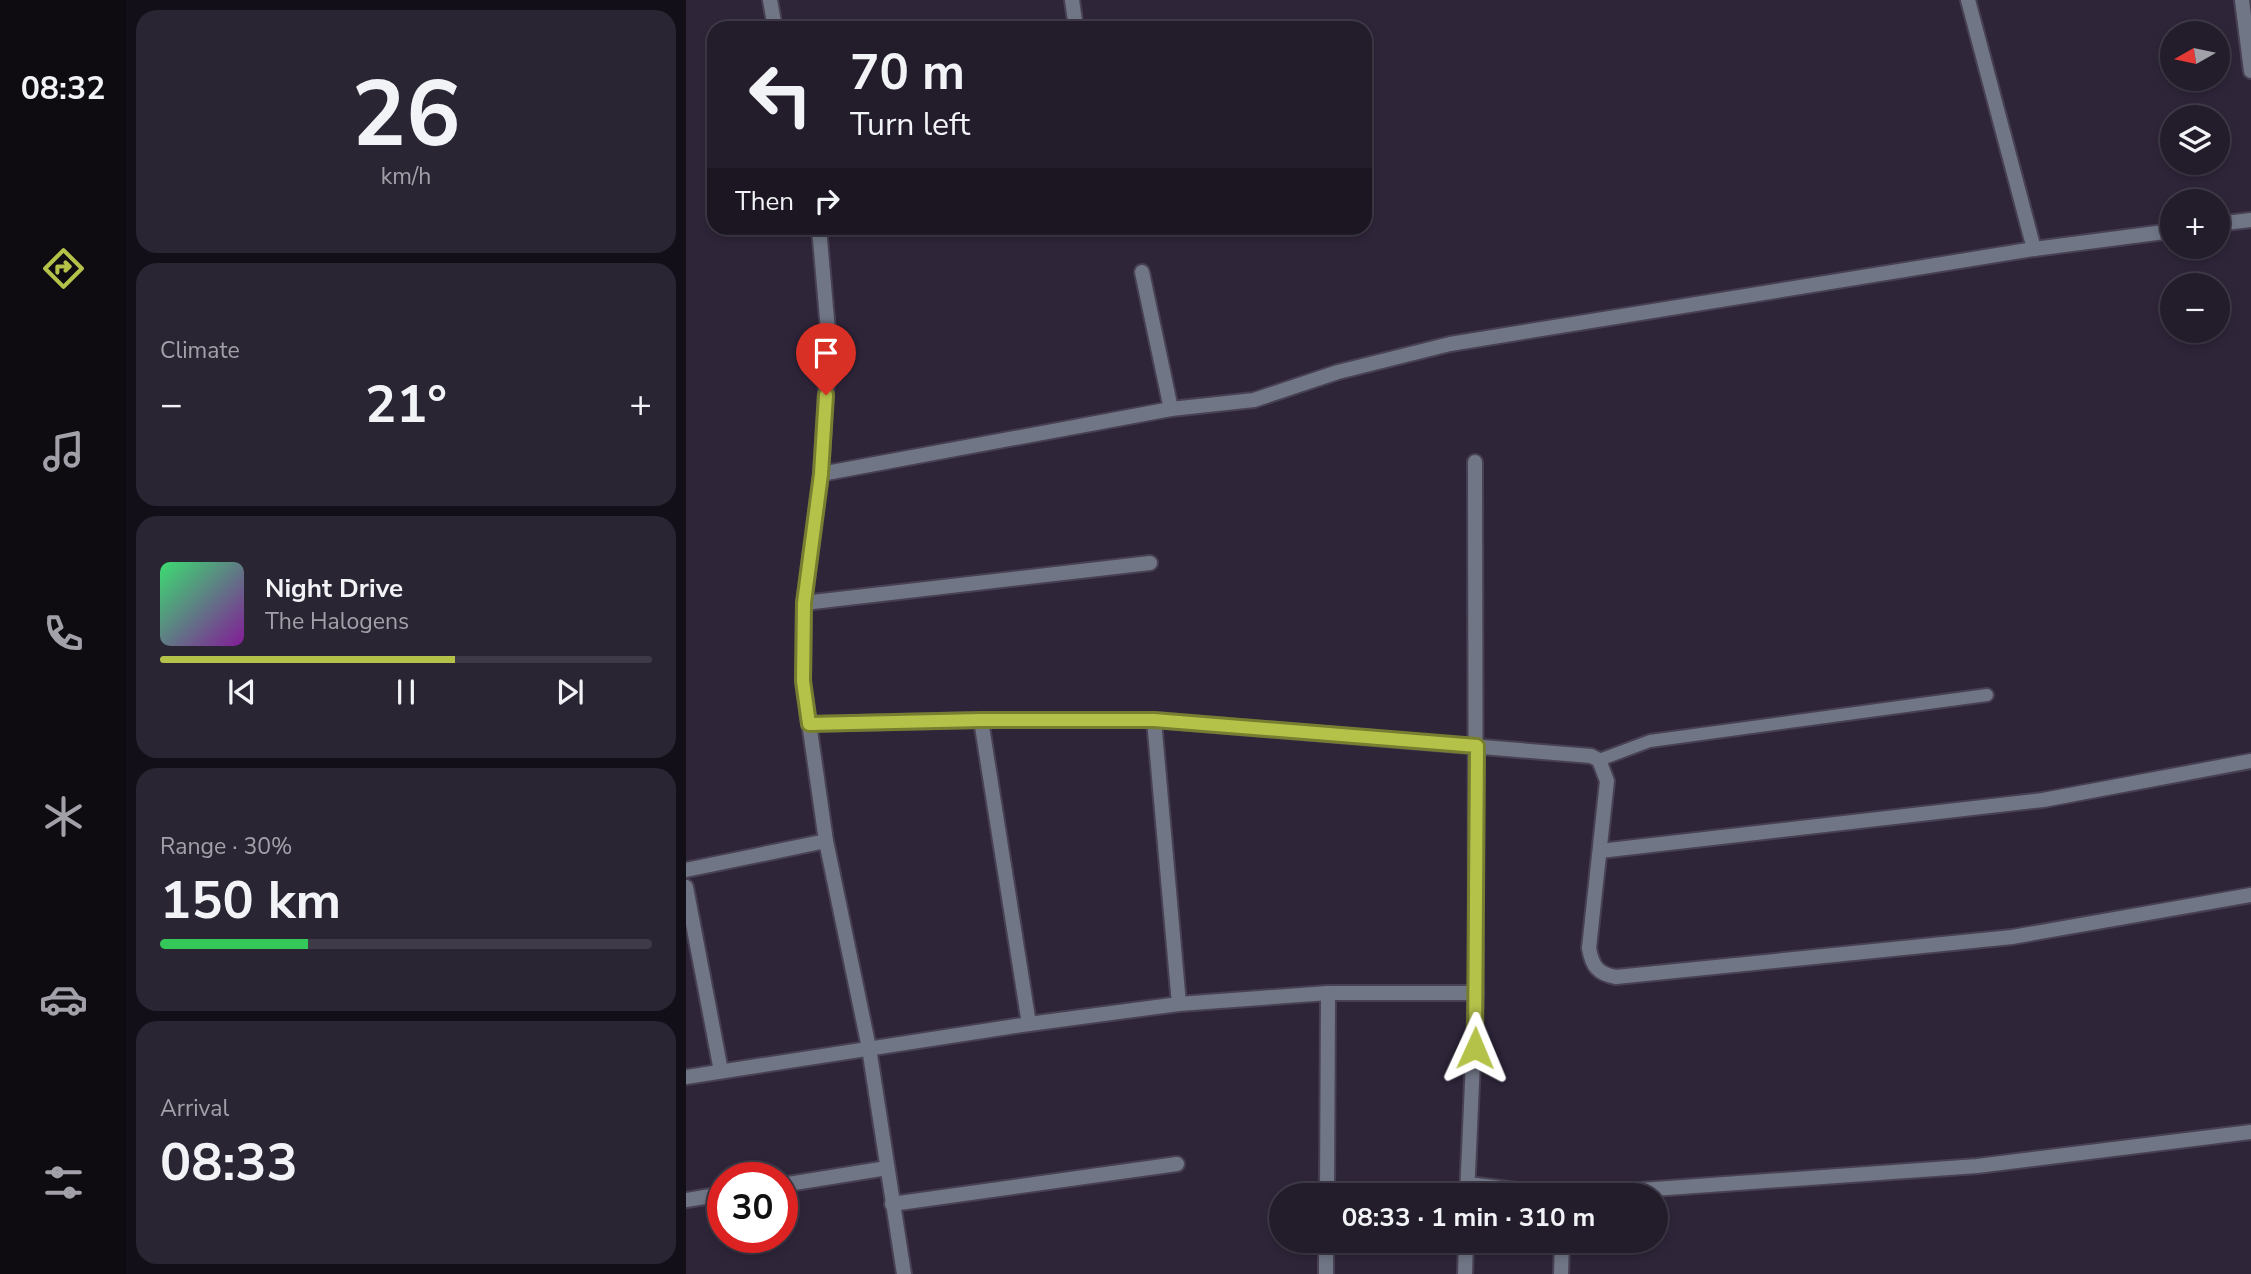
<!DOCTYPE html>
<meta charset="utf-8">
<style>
:root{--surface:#221c2b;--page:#2a2533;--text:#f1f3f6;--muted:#a2a1a9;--line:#3f3a47;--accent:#b5c24a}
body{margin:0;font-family:"Nunito Sans",sans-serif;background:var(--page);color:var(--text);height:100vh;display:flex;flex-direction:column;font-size:26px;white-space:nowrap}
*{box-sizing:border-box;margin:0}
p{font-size:23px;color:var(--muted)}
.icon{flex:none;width:38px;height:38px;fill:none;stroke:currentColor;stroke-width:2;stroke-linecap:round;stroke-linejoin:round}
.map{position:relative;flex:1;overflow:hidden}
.side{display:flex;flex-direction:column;gap:10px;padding:10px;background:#130f18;width:560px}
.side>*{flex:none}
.guide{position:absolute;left:21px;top:21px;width:665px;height:214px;border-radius:21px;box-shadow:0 4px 10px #0003,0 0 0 2px var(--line);background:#221c2b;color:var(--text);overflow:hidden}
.needle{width:46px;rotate:261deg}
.buttons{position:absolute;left:1474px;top:21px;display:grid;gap:14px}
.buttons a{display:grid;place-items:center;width:70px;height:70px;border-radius:50%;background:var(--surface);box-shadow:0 4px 10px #0003,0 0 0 2px var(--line);font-size:35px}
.speed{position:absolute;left:21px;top:1162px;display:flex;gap:14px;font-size:35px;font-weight:700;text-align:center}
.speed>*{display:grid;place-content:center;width:91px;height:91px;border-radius:50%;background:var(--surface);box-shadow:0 4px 10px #0003,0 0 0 2px var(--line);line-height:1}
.speed .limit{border:10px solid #d22;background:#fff;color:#111}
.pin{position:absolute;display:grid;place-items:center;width:60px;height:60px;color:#fff;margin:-72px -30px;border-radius:50% 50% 50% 0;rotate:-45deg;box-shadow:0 0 7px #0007}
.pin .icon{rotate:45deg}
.me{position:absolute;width:77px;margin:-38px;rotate:1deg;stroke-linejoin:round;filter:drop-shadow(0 0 5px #0008)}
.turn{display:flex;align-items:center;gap:24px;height:147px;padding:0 28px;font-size:32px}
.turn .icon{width:91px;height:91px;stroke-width:2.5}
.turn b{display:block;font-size:49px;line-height:60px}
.then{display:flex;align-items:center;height:66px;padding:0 28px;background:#0003;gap:14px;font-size:26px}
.big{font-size:52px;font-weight:700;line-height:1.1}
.side .tile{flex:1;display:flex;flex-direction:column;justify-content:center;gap:10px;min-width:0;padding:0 24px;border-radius:21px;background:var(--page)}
.side .dial{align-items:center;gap:0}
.dial b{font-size:91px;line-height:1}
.song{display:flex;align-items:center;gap:21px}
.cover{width:84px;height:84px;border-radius:10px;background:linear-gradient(135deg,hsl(140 70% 55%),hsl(290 70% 35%))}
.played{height:7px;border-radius:4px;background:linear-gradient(90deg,var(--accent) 60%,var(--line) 60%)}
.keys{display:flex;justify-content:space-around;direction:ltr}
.heat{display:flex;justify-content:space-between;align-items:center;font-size:38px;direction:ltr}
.charge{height:10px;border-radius:5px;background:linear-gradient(90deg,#34c759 30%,var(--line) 0)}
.trip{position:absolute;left:583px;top:1183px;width:399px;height:70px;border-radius:35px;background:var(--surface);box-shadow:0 4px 10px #0003,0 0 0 2px var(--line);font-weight:700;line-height:70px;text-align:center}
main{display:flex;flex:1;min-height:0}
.menu{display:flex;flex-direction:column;width:126px;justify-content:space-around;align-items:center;background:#0e0b11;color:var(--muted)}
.menu .icon{width:49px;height:49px}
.menu .current{color:var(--accent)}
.menu b{font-size:32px;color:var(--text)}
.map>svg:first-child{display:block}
</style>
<main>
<nav class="menu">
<b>08:32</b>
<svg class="icon current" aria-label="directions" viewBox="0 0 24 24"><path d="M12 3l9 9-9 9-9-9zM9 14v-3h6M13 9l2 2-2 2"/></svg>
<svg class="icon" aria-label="music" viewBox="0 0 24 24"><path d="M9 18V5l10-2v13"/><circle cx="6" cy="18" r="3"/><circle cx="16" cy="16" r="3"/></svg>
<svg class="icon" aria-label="phone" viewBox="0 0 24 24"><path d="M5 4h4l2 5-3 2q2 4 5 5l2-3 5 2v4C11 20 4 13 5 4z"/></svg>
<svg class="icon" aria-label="climate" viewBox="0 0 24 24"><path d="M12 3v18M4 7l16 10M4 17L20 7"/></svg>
<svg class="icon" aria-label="car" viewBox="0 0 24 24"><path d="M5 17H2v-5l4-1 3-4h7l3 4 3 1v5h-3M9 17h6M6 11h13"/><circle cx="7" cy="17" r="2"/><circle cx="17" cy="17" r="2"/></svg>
<svg class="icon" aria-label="filters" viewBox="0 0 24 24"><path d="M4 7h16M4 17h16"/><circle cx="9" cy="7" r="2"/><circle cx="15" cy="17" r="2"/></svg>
</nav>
<section class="side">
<div class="tile dial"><b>26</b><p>km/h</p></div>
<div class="tile"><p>Climate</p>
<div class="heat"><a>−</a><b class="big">21°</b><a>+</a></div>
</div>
<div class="tile">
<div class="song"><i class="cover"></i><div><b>Night Drive</b><p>The Halogens</p></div></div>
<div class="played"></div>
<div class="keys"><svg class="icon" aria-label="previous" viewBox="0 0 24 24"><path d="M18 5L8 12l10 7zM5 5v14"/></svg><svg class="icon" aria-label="pause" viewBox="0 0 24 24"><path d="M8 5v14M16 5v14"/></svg><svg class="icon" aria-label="next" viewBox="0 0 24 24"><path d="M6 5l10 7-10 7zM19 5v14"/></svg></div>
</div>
<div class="tile"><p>Range · 30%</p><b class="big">150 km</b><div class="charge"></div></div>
<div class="tile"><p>Arrival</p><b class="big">08:33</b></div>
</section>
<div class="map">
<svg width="1565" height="1274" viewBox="0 0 1565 1274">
<rect width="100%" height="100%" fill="#2e2539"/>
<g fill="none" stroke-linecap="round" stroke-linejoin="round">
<defs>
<polyline id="lane" points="913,760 964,741 1301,695"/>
<g id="street">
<polyline points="84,0 89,28"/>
<polyline points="386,0 390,28"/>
<polyline points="1282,0 1348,249"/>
<polyline points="1556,0 1565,71"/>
<polyline points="1531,224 1565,220"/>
<polyline points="133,228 143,342 135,474 118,603 117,681 140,841 183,1048 218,1274"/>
<polyline points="456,272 485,409"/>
<polyline points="135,474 485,409 568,400 652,372 764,344 1348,249 1486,231"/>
<polyline points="118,603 464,563"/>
<polyline points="295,720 343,1024"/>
<polyline points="468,720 493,1004"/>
<path d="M123,724L295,720H468L905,756L913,760L921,781L903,948C906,966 912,974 930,977L1326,937L1565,895"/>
<polyline points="914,851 1357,800 1565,761"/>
<polyline points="0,870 140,841"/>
<polyline points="0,887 35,1071"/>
<polyline points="0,1077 343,1024 493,1004 642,993 790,993"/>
<polyline points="782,1184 872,1195"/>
<polyline points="96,1185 201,1168"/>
<polyline points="641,1195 642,993"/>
<polyline points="781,1195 790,993 789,462"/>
<polyline points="884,1195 1291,1166 1565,1132"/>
<polyline points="0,1200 37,1194"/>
<polyline points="206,1204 491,1164"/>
<polyline points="640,1274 640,1241"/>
<polyline points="779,1274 780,1241"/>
<polyline points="875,1274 876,1241"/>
</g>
</defs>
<use href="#lane" stroke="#484053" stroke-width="16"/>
<use href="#street" stroke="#484053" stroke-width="18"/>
<use href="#lane" stroke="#707686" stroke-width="12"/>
<use href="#street" stroke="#707686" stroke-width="14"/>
</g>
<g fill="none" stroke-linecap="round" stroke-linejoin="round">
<defs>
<polyline id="route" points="140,395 135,474 118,603 117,681 123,724 295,720 468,720 791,746 789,1048"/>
</defs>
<use href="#route" stroke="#767e30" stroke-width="18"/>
<use href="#route" stroke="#b5c24a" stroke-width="12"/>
</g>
</svg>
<div class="buttons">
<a><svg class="needle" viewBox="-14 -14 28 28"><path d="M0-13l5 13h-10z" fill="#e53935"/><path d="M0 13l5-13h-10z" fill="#a2a1a9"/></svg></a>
<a><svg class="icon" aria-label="layers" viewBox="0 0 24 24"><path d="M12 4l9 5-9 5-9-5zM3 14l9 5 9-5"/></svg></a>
<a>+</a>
<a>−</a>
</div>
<div class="speed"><div class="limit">30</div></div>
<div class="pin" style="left:140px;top:395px;background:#d93025"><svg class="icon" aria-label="arrive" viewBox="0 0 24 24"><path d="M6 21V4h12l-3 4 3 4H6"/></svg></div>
<svg class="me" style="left:789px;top:1048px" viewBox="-20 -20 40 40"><path d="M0-17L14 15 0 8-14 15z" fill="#b5c24a" stroke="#fff" stroke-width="4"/></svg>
<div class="trip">08:33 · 1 min · 310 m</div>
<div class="guide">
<div class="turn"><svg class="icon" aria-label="left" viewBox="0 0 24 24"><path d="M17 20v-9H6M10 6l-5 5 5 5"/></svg><div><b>70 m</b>Turn left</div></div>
<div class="then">Then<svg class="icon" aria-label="right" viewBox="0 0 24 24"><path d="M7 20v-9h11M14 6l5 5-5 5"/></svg></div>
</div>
</div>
</main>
